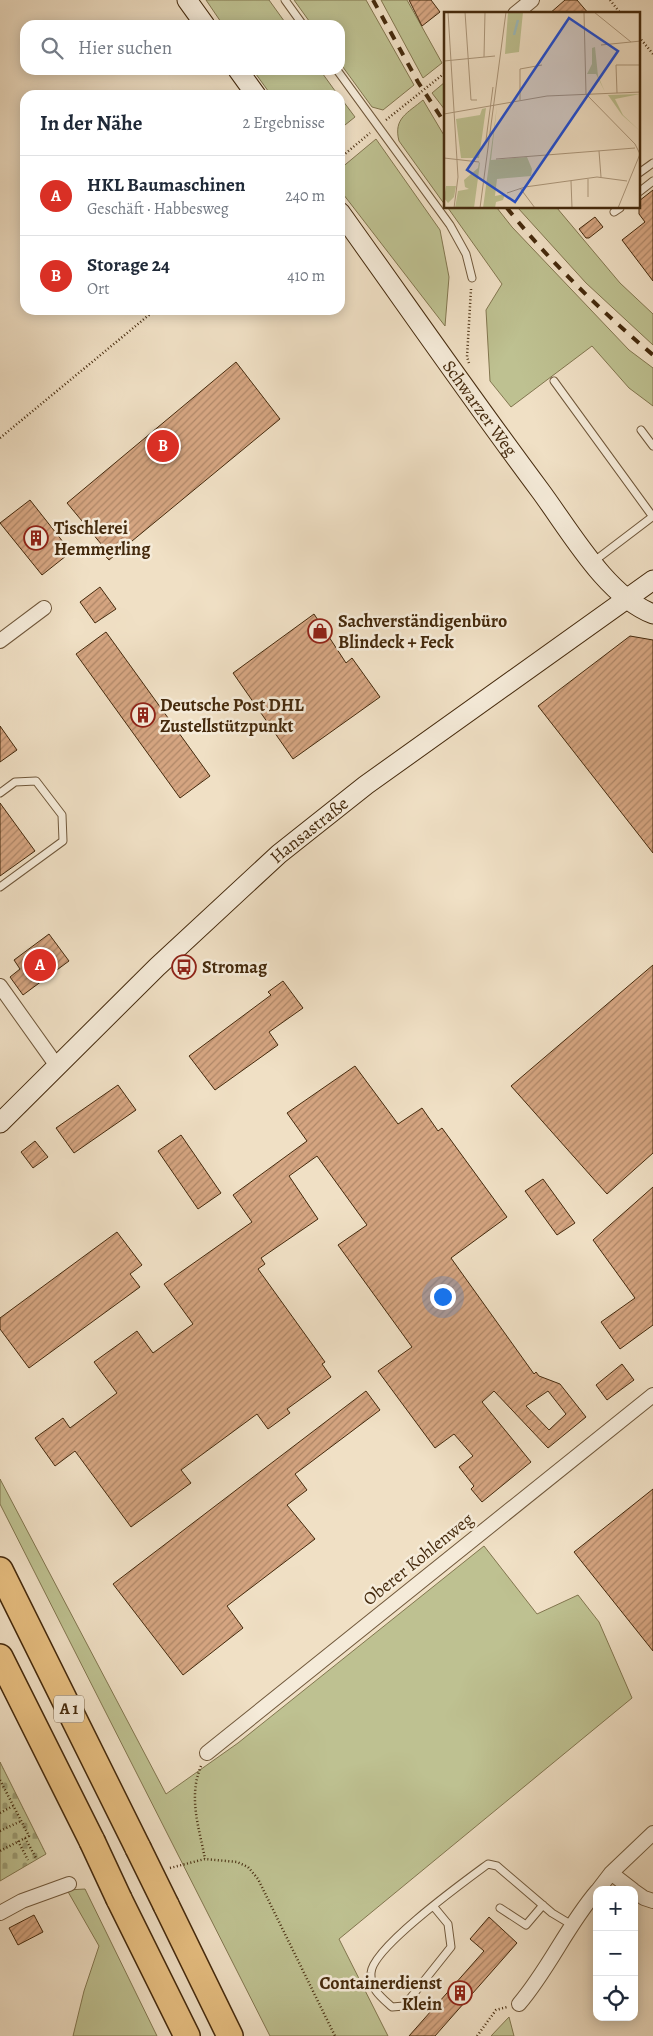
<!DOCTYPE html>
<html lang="de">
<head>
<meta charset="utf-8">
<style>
	body { margin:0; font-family:Alegreya,serif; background:#f6f6f7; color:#1f2937 }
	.controls { position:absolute; right:15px; bottom:15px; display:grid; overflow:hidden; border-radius:10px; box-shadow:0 2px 12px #0003 }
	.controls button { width:45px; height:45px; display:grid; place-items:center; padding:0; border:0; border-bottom:1px solid #e0e1e3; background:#fff; color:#1f2937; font:25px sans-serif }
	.you { position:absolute; left:442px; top:1296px; width:18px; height:18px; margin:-12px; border:4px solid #fff; border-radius:50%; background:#1a73e8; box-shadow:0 0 0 8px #1a73e833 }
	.badge { display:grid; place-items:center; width:32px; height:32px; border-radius:50%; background:#d93025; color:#fff; font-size:16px; font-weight:700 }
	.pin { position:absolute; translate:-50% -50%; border:2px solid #fff; box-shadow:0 1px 5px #0006 }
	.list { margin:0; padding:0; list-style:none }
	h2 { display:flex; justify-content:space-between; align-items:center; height:65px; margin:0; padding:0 20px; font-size:21px }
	h2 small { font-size:16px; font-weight:400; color:#747a83 }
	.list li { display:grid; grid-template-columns:32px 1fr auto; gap:15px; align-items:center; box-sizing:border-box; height:80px; padding:0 20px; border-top:1px solid #e0e1e3 }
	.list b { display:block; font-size:19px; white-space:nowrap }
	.list p { margin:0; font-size:16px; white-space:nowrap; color:#747a83 }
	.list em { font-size:16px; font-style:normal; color:#747a83 }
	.icon { flex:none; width:28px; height:28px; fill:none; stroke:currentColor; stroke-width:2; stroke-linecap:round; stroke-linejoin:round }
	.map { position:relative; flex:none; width:653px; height:2036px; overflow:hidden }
	.search { position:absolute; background:#fff; box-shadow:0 2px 12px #0003; left:20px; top:20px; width:325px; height:55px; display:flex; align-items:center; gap:12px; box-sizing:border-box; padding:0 18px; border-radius:15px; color:#747a83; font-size:19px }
	.panel { position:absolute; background:#fff; box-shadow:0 2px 12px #0003; left:20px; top:90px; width:325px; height:225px; border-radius:15px }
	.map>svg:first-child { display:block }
	.green { fill:#bec191; stroke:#82764f }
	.cemetery { fill:url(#cemetery-stones); stroke:#82764f }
	.building { fill:url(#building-hatch); stroke:#452a0d; fill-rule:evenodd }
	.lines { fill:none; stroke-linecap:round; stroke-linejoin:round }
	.lane-casing { stroke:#70583b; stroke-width:9 }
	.street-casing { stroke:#70583b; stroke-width:16 }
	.secondary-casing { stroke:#452a0d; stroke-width:21 }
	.highway-casing { stroke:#452a0d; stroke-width:28 }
	.path { stroke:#452a0d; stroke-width:2.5; stroke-dasharray:1 2.5; stroke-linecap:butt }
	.lane { stroke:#f5ebd9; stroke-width:7 }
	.street { stroke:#f5ebd9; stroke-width:14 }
	.secondary { stroke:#f5ebd9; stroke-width:19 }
	.highway { stroke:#e8c082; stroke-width:25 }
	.rail { stroke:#452a0d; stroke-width:4; stroke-dasharray:9 9; stroke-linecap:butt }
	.highway-bridge-casing { stroke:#452a0d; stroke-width:28; stroke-linecap:butt }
	.highway-bridge { stroke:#e8c082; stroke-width:25 }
	.labels { text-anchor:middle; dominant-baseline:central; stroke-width:5; stroke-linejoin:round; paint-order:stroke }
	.shield { fill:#f5ebd9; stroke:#7a644a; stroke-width:1 }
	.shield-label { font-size:16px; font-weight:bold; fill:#452a0d }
	.street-label { font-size:18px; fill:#452a0d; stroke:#f5ebd9 }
	.poi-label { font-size:18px; font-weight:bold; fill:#452a0d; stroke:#f5ebd9; text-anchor:start }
	.inset-river { fill:none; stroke:#9cbbbc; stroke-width:2.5 }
	.inset-road { fill:none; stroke:#ac977b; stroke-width:1 }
	.view { fill:#1d4ed8; fill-opacity:0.15; stroke:#1d4ed8; stroke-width:2.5 }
	.inset-edge { fill:none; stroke:#452a0d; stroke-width:2.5 }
</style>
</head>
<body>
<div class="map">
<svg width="653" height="2036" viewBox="0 0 653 2036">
	<defs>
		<pattern id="cemetery-stones" width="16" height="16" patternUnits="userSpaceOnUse" patternTransform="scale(1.25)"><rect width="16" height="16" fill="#bec191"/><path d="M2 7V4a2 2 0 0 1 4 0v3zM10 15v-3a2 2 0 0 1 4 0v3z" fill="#9c9d75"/></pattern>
		<pattern id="building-hatch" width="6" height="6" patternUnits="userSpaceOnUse" patternTransform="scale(1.25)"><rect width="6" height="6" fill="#d5a581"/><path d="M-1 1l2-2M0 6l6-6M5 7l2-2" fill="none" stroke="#af8768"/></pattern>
	</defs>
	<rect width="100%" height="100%" fill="#f0e0c5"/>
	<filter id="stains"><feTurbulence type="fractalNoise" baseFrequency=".004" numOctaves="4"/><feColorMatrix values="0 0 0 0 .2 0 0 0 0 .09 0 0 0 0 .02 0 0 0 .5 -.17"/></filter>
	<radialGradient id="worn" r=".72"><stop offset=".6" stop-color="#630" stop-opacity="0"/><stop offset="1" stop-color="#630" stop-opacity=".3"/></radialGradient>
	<path class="green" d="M206,0H269L287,25H223Z
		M294,0H366L414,85L383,110L372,107L340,63V25H312Z
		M381,0H407L442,63L423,78Z
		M253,70H320L338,95H271Z
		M445,82V110L432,93Z
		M340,97L355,117L340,129Z
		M423,100L445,137V205L399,141C393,118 408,113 423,100Z
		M376,139L440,230L449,277L445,326L340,190V169Z
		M448,208H497L512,227L629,350L653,368V406L629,388L592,346L511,407L490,381L486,310L502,284Z
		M518,208H557L620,283L653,314V345L586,283Z
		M0,1479L166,1794L238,1743L484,1546L537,1614L578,1595L599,1622L632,1698L339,1939L388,2036H270L0,1504Z
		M85,1889L157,2036H73L84,1991L99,1946L67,1890Z
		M509,2017L514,2036H491Z"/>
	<path class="cemetery" d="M0,1762L46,1854L0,1881Z"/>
	<path class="building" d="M409,0H431L440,12L422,26Z
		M565,0H577L589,14H549Z
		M653,190V281L622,240L645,222L639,214V201Z
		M595,217L603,227L589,238H586L579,229Z
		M236,362L280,419L109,560L98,548L102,545L67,503Z
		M30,500L71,552L42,575L0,523Z
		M100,587L116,609L95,623L80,602Z
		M314,614L346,663L352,658L380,697L293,759L233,673Z
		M106,632L210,776L180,798L76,654Z
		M630,636L653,640V853L538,706Z
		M0,726L17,750L0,762Z
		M0,803L35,851L0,876Z
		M49,934L69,961L23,995L10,977L20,969L14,960Z
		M653,965V1153L607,1194L511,1086Z
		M283,981L303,1008L269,1032L278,1045L215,1090L189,1056L271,995L268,992Z
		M355,1066L398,1124L422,1108L438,1131L442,1128L507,1217L451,1258L534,1374L536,1372L539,1376L560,1384L586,1417L548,1448L494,1391L482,1402L531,1462L482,1502L471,1489L474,1486L459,1467L473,1456L454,1434L435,1448L378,1371L412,1347L338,1245L367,1225L317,1156L289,1176L318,1219L261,1258L265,1264L258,1269L325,1362L322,1364L331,1377L287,1409L290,1413L268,1429L257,1414L181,1470L191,1483L131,1527L75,1451L55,1466L35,1438L63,1418L70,1428L117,1393L94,1362L137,1331L153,1353L193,1324L164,1284L252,1222L233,1195L307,1141L287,1113ZM548,1391L566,1414L549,1430L526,1406Z
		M118,1085L136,1110L74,1153L56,1128Z
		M181,1135L221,1193L198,1209L158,1151Z
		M35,1141L48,1157L33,1168L21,1152Z
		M543,1179L575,1223L557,1235L525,1191Z
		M653,1187V1325L620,1349L601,1322L635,1298L593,1240Z
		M117,1232L142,1265L130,1274L140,1287L29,1368L0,1329V1318Z
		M622,1364L634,1380L607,1400L596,1385Z
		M366,1391L380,1410L295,1474L307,1490L287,1505L315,1539L227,1606L243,1628L183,1675L113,1584Z
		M653,1489V1651L574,1552Z
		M34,1915L43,1932L18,1945L9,1928Z
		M489,1917L517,1943L435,2036H409L484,1951L470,1939Z"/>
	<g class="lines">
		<g class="lane-casing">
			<path id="lane" d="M285,0L303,25
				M337,70L450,225L466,254L472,278
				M639,173L653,163
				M639,192L653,181
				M614,212L620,208
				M554,381L653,517
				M641,430L653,446
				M593,562L652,517
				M0,793L15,782L36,781L62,815L63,841L0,887
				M434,1907L448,1924L451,1947L404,2006L392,2007C381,1997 370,1989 371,1973C372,1948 465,1881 488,1864L497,1866L552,1913L572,1925
				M500,1908L526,1925L543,1905"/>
		</g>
		<g class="street-casing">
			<path id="street" d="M515,14L532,0
				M0,641L44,608
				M0,986L57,1066
				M207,1753L653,1395
				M611,1873L633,1890
				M598,1890L611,1873L653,1833
				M634,1891L644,1898L653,1901
				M0,1913L22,1901L69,1884
				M519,2004C549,1969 567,1926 597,1891"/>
		</g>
		<g class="secondary-casing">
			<g id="secondary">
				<path d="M187,0L205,25"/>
				<path d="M238,70L256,95"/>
				<path id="s1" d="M340,212C406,304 471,398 539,489C569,529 606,596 653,614"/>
				<path id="s2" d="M0,1123L157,967L279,854L366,785L653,580"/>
			</g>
		</g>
		<g class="highway-casing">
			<path id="highway" d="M0,1570L138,1848
				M0,1657L92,1841
				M119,1899L187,2036
				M166,1905L230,2036"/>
		</g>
		<path class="path" d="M610,0L621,14
			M639,37L653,54
			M386,120L446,72
			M340,158L370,133
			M469,363L467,357L471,289
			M0,438L155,310
			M201,1766C188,1797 199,1827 205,1859
			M0,1780L29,1836L0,1851
			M0,1813L13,1806
			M0,1831L21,1821
			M25,1838L36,1858
			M18,1841L28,1860
			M170,1868L205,1859L237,1862L248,1867L258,1879L335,2036
			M477,2036L496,2010L507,2007"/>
		<use href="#lane" class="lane"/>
		<use href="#street" class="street"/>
		<use href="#secondary" class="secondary"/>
		<use href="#highway" class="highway"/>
		<path class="rail" d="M373,0L418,82L446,125
			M507,208C550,262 600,310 653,355"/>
		<g class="highway-bridge-casing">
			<path id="highway-bridge" d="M92,1841L119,1899
				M138,1848L166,1905"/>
		</g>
		<use href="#highway-bridge" class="highway-bridge"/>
	</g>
	<defs>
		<g id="building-ring" transform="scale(1.25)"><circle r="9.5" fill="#f5ebd9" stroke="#8f2418" stroke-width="1.5"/><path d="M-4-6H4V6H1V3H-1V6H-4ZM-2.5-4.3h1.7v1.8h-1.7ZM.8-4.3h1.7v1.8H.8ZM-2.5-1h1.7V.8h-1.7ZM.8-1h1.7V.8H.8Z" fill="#8f2418"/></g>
		<g id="shop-ring" transform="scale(1.25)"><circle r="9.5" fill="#f5ebd9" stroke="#8f2418" stroke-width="1.5"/><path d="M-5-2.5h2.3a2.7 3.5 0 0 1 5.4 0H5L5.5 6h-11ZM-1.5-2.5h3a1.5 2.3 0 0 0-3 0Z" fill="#8f2418"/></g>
		<g id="bus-ring" transform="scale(1.25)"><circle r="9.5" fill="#f5ebd9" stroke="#8f2418" stroke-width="1.5"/><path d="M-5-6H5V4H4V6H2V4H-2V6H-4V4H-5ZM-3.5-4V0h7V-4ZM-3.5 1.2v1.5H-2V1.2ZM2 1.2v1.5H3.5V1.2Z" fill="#8f2418"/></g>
	</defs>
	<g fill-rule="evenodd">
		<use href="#building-ring" x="36" y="538"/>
		<use href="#shop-ring" x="320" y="631"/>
		<use href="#building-ring" x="143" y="715"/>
		<use href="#bus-ring" x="184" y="967"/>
		<use href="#building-ring" x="460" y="1993"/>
	</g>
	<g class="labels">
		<rect class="shield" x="54" y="1695.5" width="30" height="27" rx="4"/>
		<g class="shield-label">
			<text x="69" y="1709">A 1</text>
		</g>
		<g class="street-label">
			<text stroke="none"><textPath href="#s1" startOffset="241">Schwarzer Weg</textPath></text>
			<text stroke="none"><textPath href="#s2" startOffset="426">Hansastraße</textPath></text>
			<text transform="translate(418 1559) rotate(-39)">Oberer Kohlenweg</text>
		</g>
		<g class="poi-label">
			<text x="54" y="528">Tischlerei<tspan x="54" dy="21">Hemmerling</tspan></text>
			<text x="338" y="621">Sachverständigenbüro<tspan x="338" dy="21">Blindeck + Feck</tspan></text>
			<text x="160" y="705">Deutsche Post DHL<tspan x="160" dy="21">Zustellstützpunkt</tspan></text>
			<text x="202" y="967">Stromag</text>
			<text x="442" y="1983" text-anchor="end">Containerdienst<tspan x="442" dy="21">Klein</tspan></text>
		</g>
	</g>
	<g transform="translate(444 12)">
		<rect width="196" height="196" fill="#f0e0c5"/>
		<path d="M64,0H79L75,40L61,42ZM151,35L154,64L161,80L152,62H143L148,52V36ZM196,82L171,87L179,103L196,119L178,103L164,83ZM53,94L47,148L83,145L88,157L87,164L53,167L51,184L61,182L59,188L52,190L51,196H39ZM35,150L36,151L30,196H11L14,179L25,177L21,175L20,168L34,156ZM2,174H12L10,185L4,191L0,186Z" fill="#bec191"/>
		<path d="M42,96L35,146H17L12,107L36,103L38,97Z" fill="#bec191"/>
		<path class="inset-river" d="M70,23L74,8"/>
		<path class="inset-road" d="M4,0L14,165L10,196M21,0L27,88H33M140,0L142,82L191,132L196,142L174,196M150,0L187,30M157,33L197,29M40,45L41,0M0,49L51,44M173,81L172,53H197M76,88V57L98,53M0,102L103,84L197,80M42,128L49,75M155,139L157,165M0,146L35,150M52,147L191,136M127,169L128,196M76,176L91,196M63,181L81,175L153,165L183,169M144,185V167M36,196L62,0"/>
		<path class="view" d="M125,6L174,39L71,190L23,158Z"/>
		<rect width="196" height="196" class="inset-edge"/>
	</g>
	<rect width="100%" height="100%" filter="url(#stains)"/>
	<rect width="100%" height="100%" fill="url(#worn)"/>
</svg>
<div class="controls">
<button>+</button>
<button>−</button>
<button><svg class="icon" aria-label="locate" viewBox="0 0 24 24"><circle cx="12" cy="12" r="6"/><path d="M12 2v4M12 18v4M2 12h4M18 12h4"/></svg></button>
</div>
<div class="you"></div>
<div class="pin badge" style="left:40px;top:965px">A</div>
<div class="pin badge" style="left:163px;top:446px">B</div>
<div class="search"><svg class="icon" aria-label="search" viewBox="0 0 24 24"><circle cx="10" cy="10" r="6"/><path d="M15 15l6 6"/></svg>Hier suchen</div>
<section class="panel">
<h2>In der Nähe<small>2 Ergebnisse</small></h2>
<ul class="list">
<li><span class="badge">A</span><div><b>HKL Baumaschinen</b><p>Geschäft · Habbesweg</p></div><em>240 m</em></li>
<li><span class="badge">B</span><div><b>Storage 24</b><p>Ort</p></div><em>410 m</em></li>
</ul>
</section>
</div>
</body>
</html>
